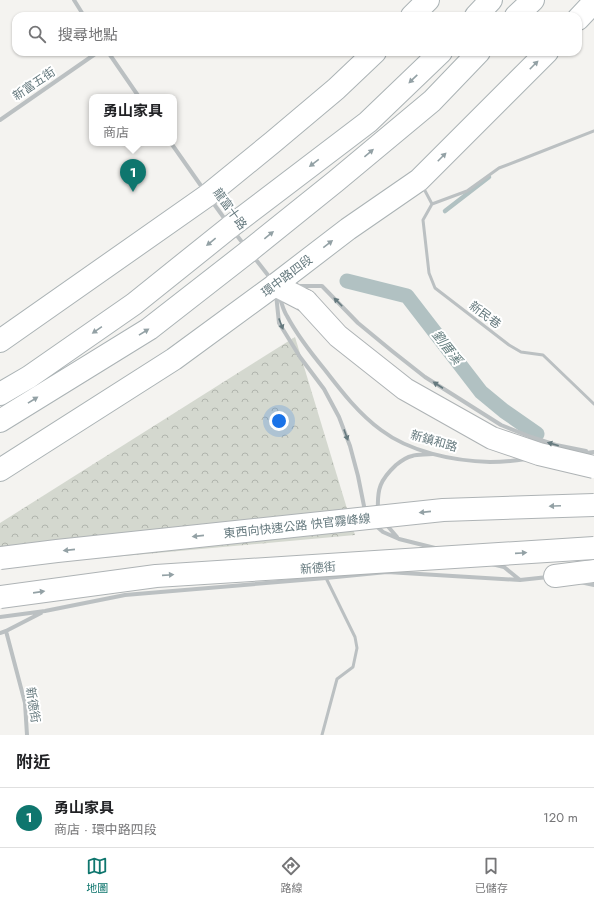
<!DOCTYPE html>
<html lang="zh-TW">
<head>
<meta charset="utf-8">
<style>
	body { margin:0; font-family:Jost,"Noto Sans TC",sans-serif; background:#f2f2f2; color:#202124 }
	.you { position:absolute; left:279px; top:421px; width:14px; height:14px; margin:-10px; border:3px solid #fff; border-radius:50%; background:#1a73e8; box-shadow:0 0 0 6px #1a73e833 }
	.badge { display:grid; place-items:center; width:26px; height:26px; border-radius:50%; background:#0f766e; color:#fff; font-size:13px; font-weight:700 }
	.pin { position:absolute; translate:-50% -33px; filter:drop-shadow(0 1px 2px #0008) }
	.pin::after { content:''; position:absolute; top:21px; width:14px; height:12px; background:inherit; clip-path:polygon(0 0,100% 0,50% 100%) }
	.popup { position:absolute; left:89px; top:94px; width:88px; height:52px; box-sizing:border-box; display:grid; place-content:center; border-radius:8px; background:#fff; filter:drop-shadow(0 1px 3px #0005); font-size:13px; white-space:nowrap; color:#757577 }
	.popup b { font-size:15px; color:#202124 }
	.popup::after { content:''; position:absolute; left:50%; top:100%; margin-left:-8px; border:8px solid transparent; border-top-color:#fff }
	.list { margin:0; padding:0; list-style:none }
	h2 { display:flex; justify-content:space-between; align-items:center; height:52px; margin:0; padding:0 16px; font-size:17px }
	h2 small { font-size:13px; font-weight:400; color:#757577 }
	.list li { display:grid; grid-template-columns:26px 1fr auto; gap:12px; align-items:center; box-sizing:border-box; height:60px; padding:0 16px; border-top:1px solid #e0e0e0 }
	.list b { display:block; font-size:15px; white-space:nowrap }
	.list p { margin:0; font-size:13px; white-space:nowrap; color:#757577 }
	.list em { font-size:13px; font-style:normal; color:#757577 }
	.icon { flex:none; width:22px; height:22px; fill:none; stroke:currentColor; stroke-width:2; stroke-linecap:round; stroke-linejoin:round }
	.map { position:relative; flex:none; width:594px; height:735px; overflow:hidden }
	.search { position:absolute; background:#fff; box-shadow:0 1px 3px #0004; left:12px; right:12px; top:12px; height:44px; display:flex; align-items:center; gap:10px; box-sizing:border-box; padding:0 14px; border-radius:12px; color:#757577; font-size:15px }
	.sheet { height:112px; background:#fff }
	nav { display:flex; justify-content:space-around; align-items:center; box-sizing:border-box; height:56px; border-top:1px solid #e0e0e0; background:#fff; font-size:11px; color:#757577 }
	nav a { display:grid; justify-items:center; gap:2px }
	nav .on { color:#0f766e }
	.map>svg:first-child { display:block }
	.forest { fill:url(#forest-crowns) }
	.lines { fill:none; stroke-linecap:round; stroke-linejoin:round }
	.stream { stroke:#b1c1c2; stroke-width:4.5 }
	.canal { stroke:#b1c1c2; stroke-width:15 }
	.secondary-casing { stroke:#abb3b5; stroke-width:24 }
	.highway-casing { stroke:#aeb3b5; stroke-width:24 }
	.lane { stroke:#bbc0c2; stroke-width:3 }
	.street { stroke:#bbc0c2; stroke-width:4 }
	.secondary { stroke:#fff; stroke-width:22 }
	.highway { stroke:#fff; stroke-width:22 }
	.highway-bridge-casing { stroke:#aeb3b5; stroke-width:24; stroke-linecap:butt }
	.highway-bridge { stroke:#fff; stroke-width:22 }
	.oneway { fill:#93a1a5 }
	.oneway2 { fill:#65797e }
	.labels { text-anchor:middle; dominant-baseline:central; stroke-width:4; stroke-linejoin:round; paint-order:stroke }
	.street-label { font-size:12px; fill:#65797e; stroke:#fff }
	.water-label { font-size:13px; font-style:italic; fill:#617b7c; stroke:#fff }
</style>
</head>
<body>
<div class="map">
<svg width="594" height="735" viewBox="0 0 594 735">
	<defs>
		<pattern id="forest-crowns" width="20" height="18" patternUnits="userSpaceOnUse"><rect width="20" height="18" fill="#d4d8cf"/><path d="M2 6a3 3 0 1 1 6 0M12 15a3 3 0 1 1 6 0" fill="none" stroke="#b0b4ad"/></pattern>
	</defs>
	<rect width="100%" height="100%" fill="#f4f3f0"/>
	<path class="forest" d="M295,337L355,535L3,567L0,556V523Z"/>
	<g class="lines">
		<path class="stream" d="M445,211L489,177"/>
		<path class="canal" d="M347,281L407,296L481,392L504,411L537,434"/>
		<g class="secondary-casing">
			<path id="secondary" d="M412,16L428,0
				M476,16L491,0
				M516,16L533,0
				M578,19L594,2
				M0,341L208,195L273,142L336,89L375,52
				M0,394L29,377L134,304L230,227L368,122L441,52
				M0,421L149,329L249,251L336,181L432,101L479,52
				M0,470L174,359L275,285L348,229L419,180L547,52"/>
		</g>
		<g class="highway-casing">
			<path id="highway" d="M275,285L306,301
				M555,576L594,571"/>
		</g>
		<path class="lane" d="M423,187L432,204L467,191L499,168L525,158L594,131
			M432,204L423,220L429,273L435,288L509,345L521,352L543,355L594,404
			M322,735L337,679L353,667L357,648L355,637L326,578"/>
		<path class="street" d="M74,0L84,16
			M108,52L139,97
			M0,120L98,52
			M171,143L204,190
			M211,200L227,222
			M235,233L245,246
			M253,256L271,279
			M296,286H322L358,323L392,351L425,377L501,425L531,437L556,445L586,451
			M276,294L279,323L300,357L324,389L339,417L350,446L358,476L365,511
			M279,296C282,303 283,310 287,316C297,335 311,353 325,370C342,392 359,414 381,430C410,452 453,461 490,462C502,462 514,461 526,459
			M578,454L594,452
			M378,510C377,489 380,480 396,465C401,461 407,457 412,456C418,454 425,455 432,454
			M385,523L397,537
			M375,525L383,532L399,539L435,548
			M492,564L504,567L520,580
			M580,582L594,585
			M0,617L45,611L125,595L326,578L387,572L520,580L548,577
			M6,631L25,703L27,735
			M0,633L6,631L41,613"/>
		<use href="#secondary" class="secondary"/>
		<use href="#highway" class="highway"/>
		<g class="highway-bridge-casing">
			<path id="highway-bridge" d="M306,301L338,336L405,389L492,438L539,454L594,467
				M0,558L57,551L443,510L594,505
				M0,597L156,576L594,548"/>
		</g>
		<use href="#highway-bridge" class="highway-bridge"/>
	</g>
	<defs><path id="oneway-solid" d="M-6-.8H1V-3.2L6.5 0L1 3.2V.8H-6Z"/></defs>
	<g class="oneway">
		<use href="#oneway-solid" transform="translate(534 65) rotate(-45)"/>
		<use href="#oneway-solid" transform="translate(413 79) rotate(136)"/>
		<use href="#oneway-solid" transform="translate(369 153) rotate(-40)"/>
		<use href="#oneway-solid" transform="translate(442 157) rotate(-45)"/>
		<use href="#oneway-solid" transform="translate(314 163) rotate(143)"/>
		<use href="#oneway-solid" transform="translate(269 235) rotate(-39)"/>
		<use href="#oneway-solid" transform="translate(211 242) rotate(141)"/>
		<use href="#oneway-solid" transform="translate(328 244) rotate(-38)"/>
		<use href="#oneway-solid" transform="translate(97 330) rotate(145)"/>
		<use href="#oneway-solid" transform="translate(144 332) rotate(-32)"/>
		<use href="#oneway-solid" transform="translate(33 400) rotate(-32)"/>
		<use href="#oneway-solid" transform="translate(555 506) rotate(178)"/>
		<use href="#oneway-solid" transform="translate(425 512) rotate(174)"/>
		<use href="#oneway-solid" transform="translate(198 536) rotate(174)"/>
		<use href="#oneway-solid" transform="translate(69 550) rotate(174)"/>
		<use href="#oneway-solid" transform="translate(521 553) rotate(-4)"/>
		<use href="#oneway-solid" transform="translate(168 575) rotate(-4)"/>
		<use href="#oneway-solid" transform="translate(39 592) rotate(-8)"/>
	</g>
	<g class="oneway2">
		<use href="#oneway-solid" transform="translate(338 302) rotate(-135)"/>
		<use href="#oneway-solid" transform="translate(281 324) rotate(69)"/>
		<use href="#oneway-solid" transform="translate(438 385) rotate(-147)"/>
		<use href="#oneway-solid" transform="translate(346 435) rotate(70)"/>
		<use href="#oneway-solid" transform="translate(553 444) rotate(-164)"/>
	</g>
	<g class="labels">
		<g class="street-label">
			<text transform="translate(34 84) rotate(-34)">新富五街</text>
			<text transform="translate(230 209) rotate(54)">龍富十路</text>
			<text transform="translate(287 276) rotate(-37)">環中路四段</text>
			<text transform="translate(485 315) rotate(37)">新民巷</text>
			<text transform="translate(434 441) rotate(16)">新鎮和路</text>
			<text transform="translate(297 526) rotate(-6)">東西向快速公路 快官霧峰線</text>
			<text transform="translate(318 568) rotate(-5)">新德街</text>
			<text transform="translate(33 705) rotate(81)">新德街</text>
		</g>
		<g class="water-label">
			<text transform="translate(447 347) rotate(52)">劉厝溪</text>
		</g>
	</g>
</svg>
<div class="you"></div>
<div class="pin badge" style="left:133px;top:192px">1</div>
<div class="popup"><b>勇山家具</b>商店</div>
<div class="search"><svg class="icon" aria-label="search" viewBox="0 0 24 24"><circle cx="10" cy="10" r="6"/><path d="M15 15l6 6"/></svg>搜尋地點</div>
</div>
<section class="sheet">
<h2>附近<small></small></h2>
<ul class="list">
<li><span class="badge">1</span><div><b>勇山家具</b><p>商店 · 環中路四段</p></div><em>120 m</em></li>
</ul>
</section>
<nav>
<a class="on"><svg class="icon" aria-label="map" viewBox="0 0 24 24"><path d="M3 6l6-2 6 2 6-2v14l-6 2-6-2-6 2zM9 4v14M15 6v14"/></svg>地圖</a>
<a><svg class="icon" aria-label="directions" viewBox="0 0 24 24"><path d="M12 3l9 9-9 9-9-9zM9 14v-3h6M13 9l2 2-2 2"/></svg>路線</a>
<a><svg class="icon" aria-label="saved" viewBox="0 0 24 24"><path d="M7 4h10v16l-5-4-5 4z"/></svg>已儲存</a>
</nav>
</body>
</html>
